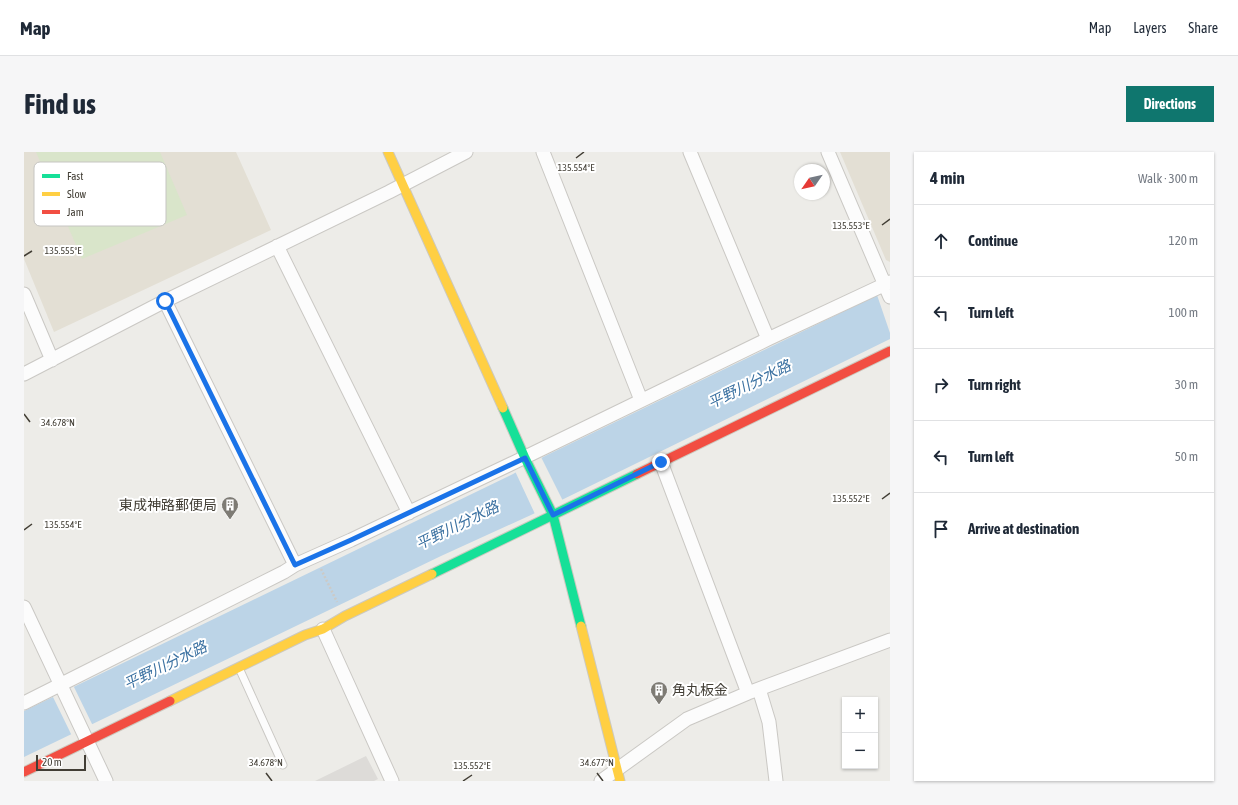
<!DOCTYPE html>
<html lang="en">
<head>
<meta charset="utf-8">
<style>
	body { margin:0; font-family:"Asap Condensed","Noto Sans JP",sans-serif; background:#f6f6f7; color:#1f2937 }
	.controls { position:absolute; right:12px; bottom:12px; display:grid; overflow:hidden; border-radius:0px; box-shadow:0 1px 3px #0004 }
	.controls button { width:36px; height:36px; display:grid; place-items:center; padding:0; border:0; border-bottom:1px solid #e0e1e3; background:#fff; color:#1f2937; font:20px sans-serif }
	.compass { position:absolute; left:770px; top:12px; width:36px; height:36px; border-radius:50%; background:#fff; box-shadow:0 1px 3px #0004; rotate:236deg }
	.scale { position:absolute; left:12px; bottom:10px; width:50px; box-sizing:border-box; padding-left:4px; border:2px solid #423e35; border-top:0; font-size:11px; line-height:14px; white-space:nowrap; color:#423e35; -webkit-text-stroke:3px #fff; paint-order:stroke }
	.stop { position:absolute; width:12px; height:12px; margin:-9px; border:3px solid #1a73e8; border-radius:50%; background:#fff }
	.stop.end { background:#1a73e8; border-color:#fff; box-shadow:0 1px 4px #0008 }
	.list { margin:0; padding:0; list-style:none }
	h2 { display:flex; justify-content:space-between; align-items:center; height:52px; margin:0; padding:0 16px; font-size:17px }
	h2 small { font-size:13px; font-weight:400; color:#747a83 }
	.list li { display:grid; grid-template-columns:26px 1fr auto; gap:12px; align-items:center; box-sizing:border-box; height:72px; padding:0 16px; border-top:1px solid #e0e1e3 }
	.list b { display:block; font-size:15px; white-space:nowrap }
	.list em { font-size:13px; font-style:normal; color:#747a83 }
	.icon { flex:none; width:22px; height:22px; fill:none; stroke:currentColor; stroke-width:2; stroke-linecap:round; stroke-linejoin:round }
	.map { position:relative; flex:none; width:866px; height:629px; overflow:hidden; border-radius:0px }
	header { display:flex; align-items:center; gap:24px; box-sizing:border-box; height:56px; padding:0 20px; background:#fff; border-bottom:1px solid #e0e1e3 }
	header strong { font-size:19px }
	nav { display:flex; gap:22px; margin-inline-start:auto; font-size:14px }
	.intro { display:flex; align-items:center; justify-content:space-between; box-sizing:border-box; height:96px; padding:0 24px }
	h1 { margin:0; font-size:28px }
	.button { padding:10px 18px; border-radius:0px; background:#0f766e; color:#fff; font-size:14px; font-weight:700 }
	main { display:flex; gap:24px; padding:0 24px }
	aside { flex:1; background:#fff; border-radius:0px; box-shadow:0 1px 3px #0004 }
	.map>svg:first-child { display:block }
	.education { fill:#e3dfd4 }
	.green { fill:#d9e5ca }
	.parking { fill:#dddbd8 }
	.water { fill:#bcd4e7 }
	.pier { fill:#edece8 }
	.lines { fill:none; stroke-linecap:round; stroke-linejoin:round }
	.lane-casing { stroke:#cac8c4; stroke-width:9 }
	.street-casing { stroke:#cac8c4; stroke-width:15 }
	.fast-casing { stroke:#ccc9bf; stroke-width:11 }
	.slow-casing { stroke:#ccc9bf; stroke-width:11 }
	.jam-casing { stroke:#ccc9bf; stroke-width:11 }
	.path { stroke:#cccac6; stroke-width:2.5; stroke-dasharray:2 2; stroke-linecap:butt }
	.lane { stroke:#fcfcfc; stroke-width:7 }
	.street { stroke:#fcfcfc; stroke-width:13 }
	.fast { stroke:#16e098; stroke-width:9 }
	.slow { stroke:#ffcf43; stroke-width:9 }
	.jam { stroke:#f24e42; stroke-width:9 }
	.route { stroke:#1a73e8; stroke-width:5 }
	.ticks { fill:none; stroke:#423e35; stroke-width:1.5 }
	.labels { text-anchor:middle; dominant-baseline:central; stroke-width:4; stroke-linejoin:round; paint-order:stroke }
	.poi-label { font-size:14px; fill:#423e35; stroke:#fff; text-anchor:end }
	.water-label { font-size:15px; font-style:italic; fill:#3b71a1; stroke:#fff }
	.key { fill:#fff; stroke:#c6c5c2; stroke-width:1 }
	.key-label { font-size:11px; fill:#423e35 }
	.ticks-label { font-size:10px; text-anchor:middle; fill:#423e35; stroke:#fff; stroke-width:4; stroke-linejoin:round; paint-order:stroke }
</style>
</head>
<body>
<header>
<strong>Map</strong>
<nav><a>Map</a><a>Layers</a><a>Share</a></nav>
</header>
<div class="intro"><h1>Find us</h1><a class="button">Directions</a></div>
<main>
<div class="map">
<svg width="866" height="629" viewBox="0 0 866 629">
	<rect width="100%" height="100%" fill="#edece8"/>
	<path class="education" d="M0,0H212L247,78L30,180L0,107Z
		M816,0H866V110L862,108Z"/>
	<path class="green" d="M12,0H136L163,63L58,107Z"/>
	<path class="parking" d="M342,604L354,627L350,629H291Z"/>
	<path class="water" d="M866,137V187L507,363L417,404L0,605V559L489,322L521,304Z"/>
	<path class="pier" d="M866,136V181L853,143Z
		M517,305L539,349L511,362L491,319Z
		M49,533L69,574L48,584L28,543Z"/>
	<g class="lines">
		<g class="lane-casing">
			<path id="lane" d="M215,516L259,613"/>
		</g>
		<g class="street-casing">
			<path id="street" d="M519,0L617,248
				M666,0L744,187
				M804,0L866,145
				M253,94L385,361
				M0,142L28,208
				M141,149L271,413
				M0,222L141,149L365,40L442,0
				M637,310L724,541
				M0,455L82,629
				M299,477L368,629
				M735,537L745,570L752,629
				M0,551L260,420L271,413L327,388L491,310L744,187L866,130
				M577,629L663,567L724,541L866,488"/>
		</g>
		<g class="fast-casing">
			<path id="fast" d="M479,256L501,306L529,363L557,474
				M408,422L613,322"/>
		</g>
		<g class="slow-casing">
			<path id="slow" d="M364,0L479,256
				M557,474L596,629
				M146,549L281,483L299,477L321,464L408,422"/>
		</g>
		<g class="jam-casing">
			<path id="jam" d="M613,322L866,199
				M0,620L146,549"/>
		</g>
		<path class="path" d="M297,417L313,450"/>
		<use href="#lane" class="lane"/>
		<use href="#street" class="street"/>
		<use href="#fast" class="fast"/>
		<use href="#slow" class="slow"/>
		<use href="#jam" class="jam"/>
	</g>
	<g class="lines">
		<path class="route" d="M141,149L271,413L327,388L501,306L529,363L637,310"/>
	</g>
	<path class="ticks" d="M552,6L560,0M858,73L866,67M0,104L8,99M0,262L6,270M858,347L866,341M0,378L8,372M242,621L248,629M573,621L579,629M439,629L448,623"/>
	<defs>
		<g id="building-pin" transform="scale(0.9)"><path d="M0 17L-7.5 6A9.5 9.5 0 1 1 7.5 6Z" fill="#7e7b74" stroke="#fff"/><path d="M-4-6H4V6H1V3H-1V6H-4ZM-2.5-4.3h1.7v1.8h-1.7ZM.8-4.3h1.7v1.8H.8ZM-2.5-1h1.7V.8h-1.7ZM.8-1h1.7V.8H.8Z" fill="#fff"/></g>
	</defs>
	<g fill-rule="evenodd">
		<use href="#building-pin" x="206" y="353"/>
		<use href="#building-pin" x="635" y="538"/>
	</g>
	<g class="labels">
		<g class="poi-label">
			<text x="193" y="353">東成神路郵便局</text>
			<text x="648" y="538" text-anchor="start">角丸板金</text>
		</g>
		<g class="water-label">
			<text transform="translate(725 232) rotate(-26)">平野川分水路</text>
			<text transform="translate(433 373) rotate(-26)">平野川分水路</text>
			<text transform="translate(141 513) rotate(-26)">平野川分水路</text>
		</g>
	</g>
	<rect x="10" y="10" width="132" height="64" rx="6" class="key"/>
	<rect x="18" y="22" width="18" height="4" fill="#16e098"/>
	<rect x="18" y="40" width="18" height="4" fill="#ffcf43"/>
	<rect x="18" y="58" width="18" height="4" fill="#f24e42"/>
	<g class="key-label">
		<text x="43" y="28">Fast</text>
		<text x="43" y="46">Slow</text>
		<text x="43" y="64">Jam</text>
	</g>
	<g class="ticks-label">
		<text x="552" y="19">135.554°E</text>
		<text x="827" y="77">135.553°E</text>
		<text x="39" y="102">135.555°E</text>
		<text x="34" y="274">34.678°N</text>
		<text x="827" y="350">135.552°E</text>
		<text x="39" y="376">135.554°E</text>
		<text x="242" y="614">34.678°N</text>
		<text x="573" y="614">34.677°N</text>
		<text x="448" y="617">135.552°E</text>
	</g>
</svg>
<div class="controls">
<button>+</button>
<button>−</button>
</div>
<svg class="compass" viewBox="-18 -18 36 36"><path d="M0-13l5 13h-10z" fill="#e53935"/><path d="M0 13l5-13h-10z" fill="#747a83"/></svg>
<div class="scale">20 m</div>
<div class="stop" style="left:141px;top:149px"></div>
<div class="stop end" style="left:637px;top:310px"></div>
</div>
<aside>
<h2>4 min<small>Walk · 300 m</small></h2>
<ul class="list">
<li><svg class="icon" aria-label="ahead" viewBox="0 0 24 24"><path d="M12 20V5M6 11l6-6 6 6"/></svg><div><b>Continue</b></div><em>120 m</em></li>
<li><svg class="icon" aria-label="left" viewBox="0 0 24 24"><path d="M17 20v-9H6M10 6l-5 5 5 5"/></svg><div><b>Turn left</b></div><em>100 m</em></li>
<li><svg class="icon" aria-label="right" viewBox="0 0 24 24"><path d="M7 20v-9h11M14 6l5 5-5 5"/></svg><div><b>Turn right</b></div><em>30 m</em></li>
<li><svg class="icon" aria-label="left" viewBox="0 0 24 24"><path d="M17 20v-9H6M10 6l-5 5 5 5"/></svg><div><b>Turn left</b></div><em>50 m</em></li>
<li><svg class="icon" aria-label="arrive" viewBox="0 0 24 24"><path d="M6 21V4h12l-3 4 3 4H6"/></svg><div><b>Arrive at destination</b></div></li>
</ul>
</aside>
</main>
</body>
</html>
